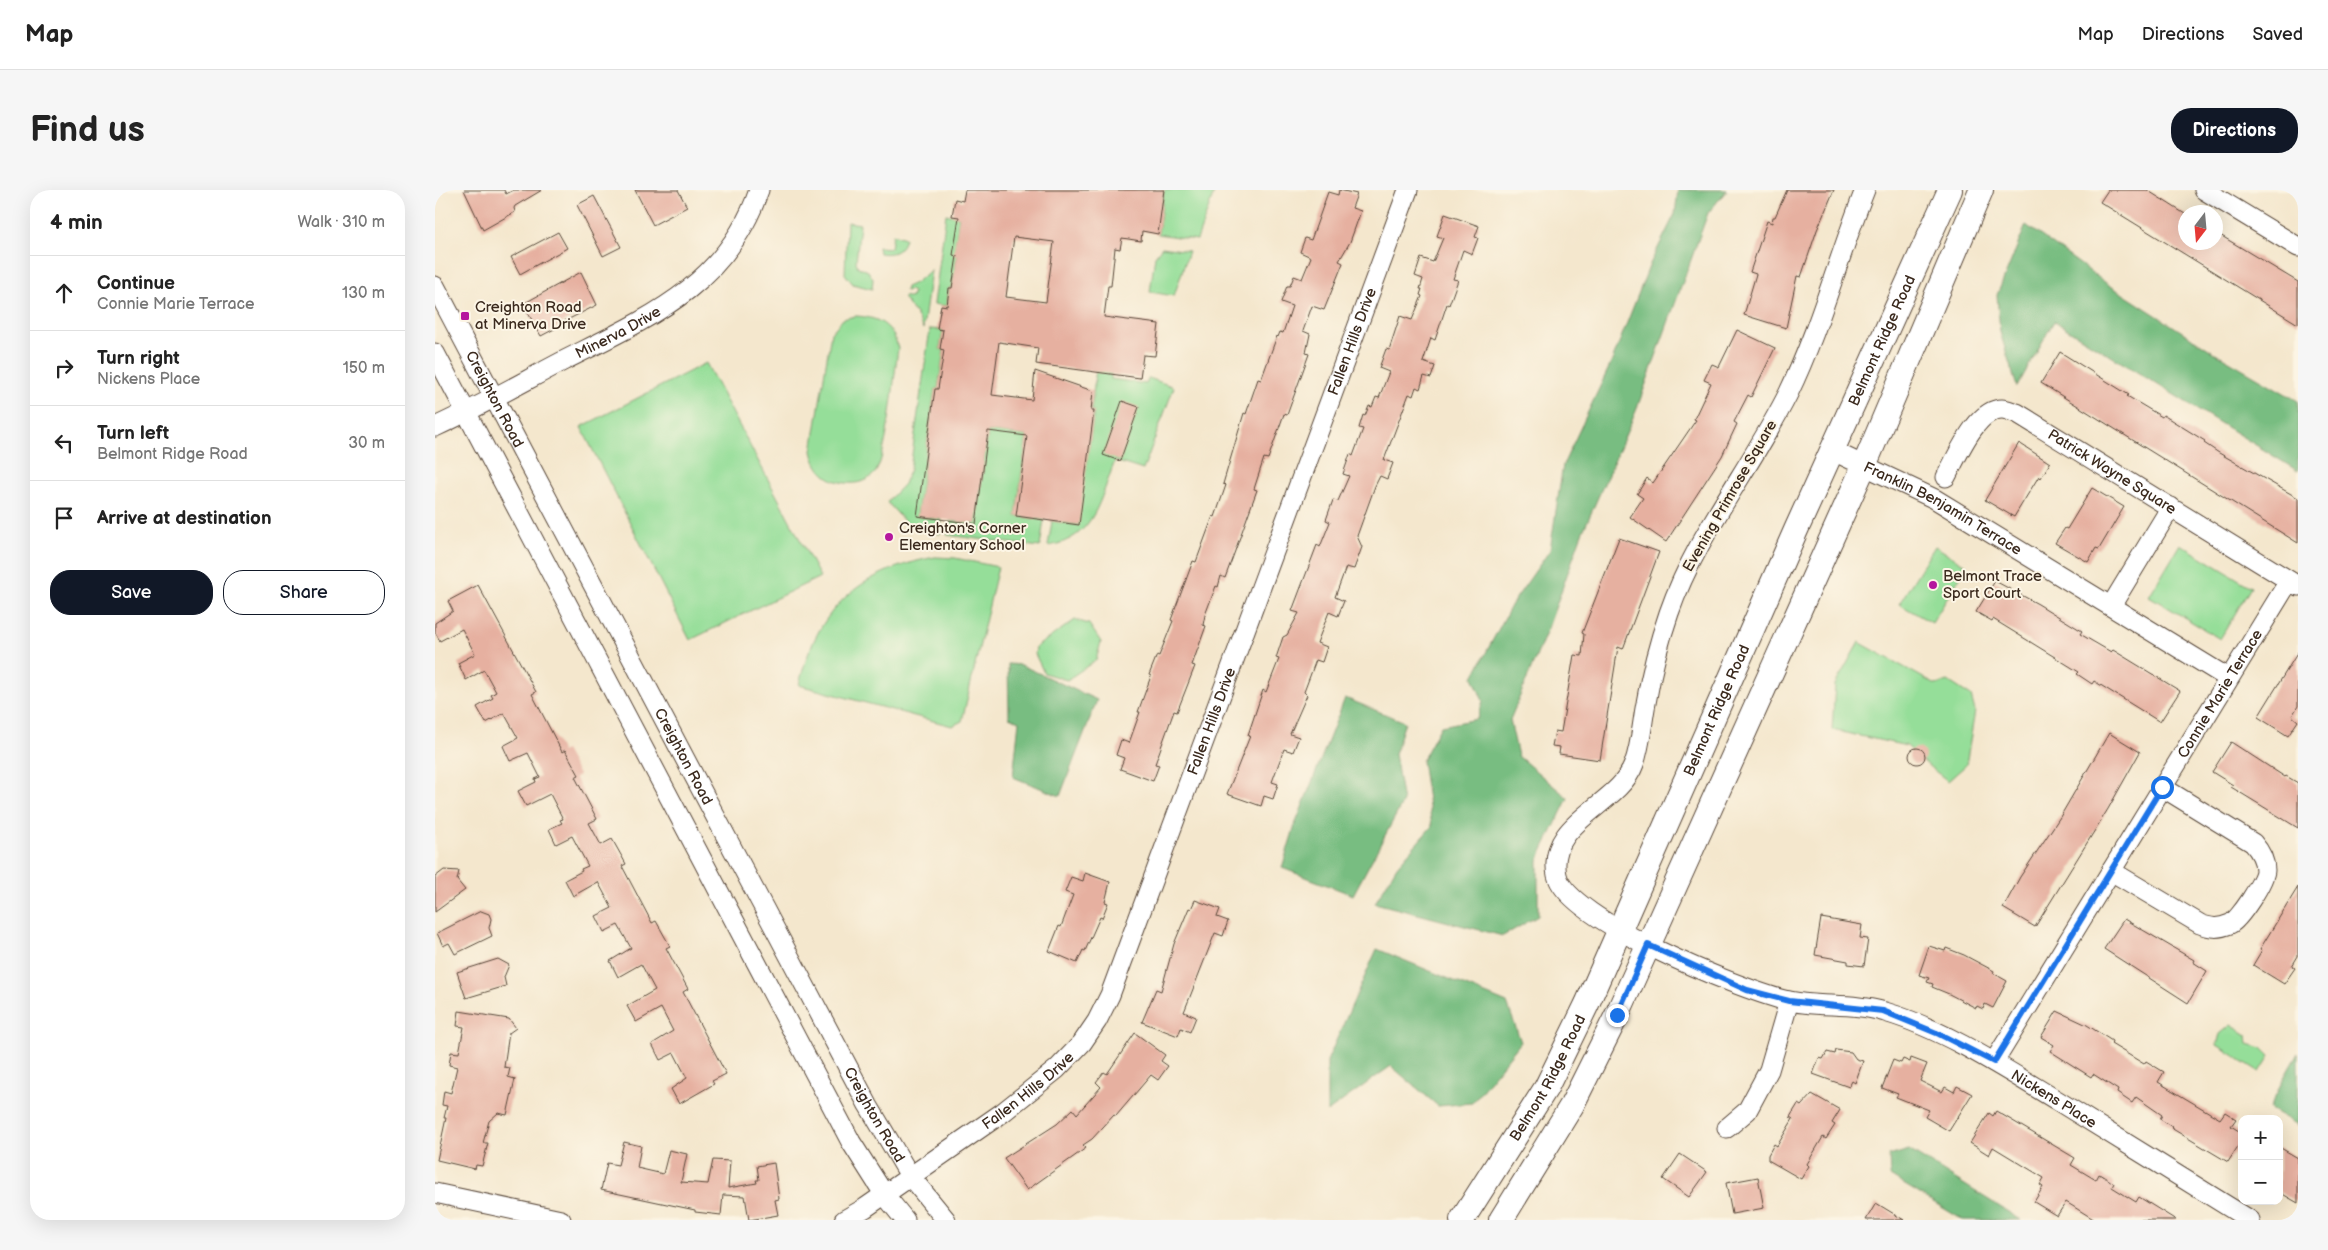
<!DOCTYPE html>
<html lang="en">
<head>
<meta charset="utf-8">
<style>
	body { margin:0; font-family:"Balsamiq Sans",sans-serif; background:#f6f6f6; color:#222 }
	.controls { position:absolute; right:15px; bottom:15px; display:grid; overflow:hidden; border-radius:10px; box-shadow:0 5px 20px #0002 }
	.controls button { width:45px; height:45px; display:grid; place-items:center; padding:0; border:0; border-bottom:1px solid #e0e0e0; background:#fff; color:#222; font:25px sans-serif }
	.compass { position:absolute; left:1743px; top:15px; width:45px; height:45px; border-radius:50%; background:#fff; box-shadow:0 5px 20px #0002; rotate:196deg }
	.stop { position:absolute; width:15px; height:15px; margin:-11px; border:4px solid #1a73e8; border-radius:50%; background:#fff }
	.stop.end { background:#1a73e8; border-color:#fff; box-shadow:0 1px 5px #0008 }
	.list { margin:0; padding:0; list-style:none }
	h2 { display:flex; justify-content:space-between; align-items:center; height:65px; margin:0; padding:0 20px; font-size:21px }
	h2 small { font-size:16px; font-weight:400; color:#767676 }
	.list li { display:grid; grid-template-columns:32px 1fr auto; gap:15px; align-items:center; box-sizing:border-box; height:75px; padding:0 20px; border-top:1px solid #e0e0e0 }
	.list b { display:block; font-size:19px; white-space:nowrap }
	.list p { margin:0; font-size:16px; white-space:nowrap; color:#767676 }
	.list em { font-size:16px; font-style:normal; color:#767676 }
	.actions { display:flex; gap:10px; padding:15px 20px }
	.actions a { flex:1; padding:11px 0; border:1px solid #111827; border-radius:20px; text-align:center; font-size:18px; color:#111827 }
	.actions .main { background:#111827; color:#fff }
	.icon { flex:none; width:28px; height:28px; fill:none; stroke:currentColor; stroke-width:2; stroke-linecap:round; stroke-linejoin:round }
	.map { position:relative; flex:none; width:1863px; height:1030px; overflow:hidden; border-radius:20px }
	header { display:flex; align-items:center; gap:30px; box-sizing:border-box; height:70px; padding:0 25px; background:#fff; border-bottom:1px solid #e0e0e0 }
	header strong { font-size:24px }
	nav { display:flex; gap:28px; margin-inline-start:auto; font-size:18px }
	.intro { display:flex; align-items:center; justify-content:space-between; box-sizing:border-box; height:120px; padding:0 30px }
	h1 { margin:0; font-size:35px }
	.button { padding:12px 22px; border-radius:20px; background:#111827; color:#fff; font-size:18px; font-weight:700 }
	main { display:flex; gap:30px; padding:0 30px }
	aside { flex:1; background:#fff; border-radius:20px; box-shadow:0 5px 20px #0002 }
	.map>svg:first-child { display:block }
	.green { fill:#95de99; stroke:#68845c }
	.forest { fill:#78bd81; stroke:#5a7450 }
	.building { fill:#e6b0a0; fill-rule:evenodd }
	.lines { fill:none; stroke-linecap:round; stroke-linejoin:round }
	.minor-casing { stroke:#574638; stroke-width:21 }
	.major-casing { stroke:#574638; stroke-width:26 }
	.minor { stroke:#fff; stroke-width:19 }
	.major { stroke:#fff; stroke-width:24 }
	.route { stroke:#1a73e8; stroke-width:6 }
	.poi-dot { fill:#b5179e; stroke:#fcf5e5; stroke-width:2 }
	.labels { text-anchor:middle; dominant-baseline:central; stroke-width:4; stroke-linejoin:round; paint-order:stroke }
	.poi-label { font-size:15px; fill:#3b2a1e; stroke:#fcf5e5; text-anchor:start }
	.street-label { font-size:15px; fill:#3b2a1e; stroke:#fcf5e5 }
</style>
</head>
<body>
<header>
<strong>Map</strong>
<nav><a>Map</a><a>Directions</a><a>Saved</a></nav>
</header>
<div class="intro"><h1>Find us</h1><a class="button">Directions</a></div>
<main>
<aside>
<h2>4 min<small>Walk · 310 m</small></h2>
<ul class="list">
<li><svg class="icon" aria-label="ahead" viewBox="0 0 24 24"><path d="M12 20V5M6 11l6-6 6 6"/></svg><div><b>Continue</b><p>Connie Marie Terrace</p></div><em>130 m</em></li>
<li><svg class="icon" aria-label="right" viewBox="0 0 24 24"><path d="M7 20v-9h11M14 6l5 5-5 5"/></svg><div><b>Turn right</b><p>Nickens Place</p></div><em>150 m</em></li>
<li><svg class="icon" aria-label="left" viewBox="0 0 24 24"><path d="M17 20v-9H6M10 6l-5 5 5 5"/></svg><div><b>Turn left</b><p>Belmont Ridge Road</p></div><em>30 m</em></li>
<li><svg class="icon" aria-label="arrive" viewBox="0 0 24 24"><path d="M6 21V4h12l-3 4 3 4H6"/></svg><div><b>Arrive at destination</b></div></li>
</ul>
<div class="actions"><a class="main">Save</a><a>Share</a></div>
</aside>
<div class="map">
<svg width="1863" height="1030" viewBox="0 0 1863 1030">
	<rect width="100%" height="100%" fill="#fcf5e5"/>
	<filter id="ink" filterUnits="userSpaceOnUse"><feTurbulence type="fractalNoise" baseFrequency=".02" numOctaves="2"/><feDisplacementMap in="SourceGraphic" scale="10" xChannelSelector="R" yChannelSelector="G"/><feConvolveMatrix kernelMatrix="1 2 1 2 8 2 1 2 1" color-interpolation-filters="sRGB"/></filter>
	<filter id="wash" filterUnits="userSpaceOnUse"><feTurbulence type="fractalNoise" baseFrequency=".0096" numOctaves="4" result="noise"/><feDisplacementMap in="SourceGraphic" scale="20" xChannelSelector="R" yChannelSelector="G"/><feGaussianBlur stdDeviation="1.12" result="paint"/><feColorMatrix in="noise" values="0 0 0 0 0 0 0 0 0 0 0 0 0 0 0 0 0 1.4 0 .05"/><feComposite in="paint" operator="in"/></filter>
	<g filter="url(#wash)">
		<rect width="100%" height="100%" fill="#f4e7cd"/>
		<path class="green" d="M729,0H780L762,50L723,44Z
			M511,24L524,27L519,65L522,66L517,98H514L512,116L499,114Z
			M412,32L425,34L421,72L423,77L433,81L438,89L437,99L418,94L410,84Z
			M458,44L470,48C467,62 457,65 444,63L443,57L456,58Z
			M727,57L754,61L739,106L715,102L720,66Z
			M496,80L488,139L481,124L469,109V106L476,108L478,102L475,100L470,101L471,97L480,93Z
			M420,126C444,127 458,135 463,159C459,185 453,265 440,283C431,293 418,295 405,292C389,289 380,276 377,261L396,143L408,129Z
			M495,139L508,140L505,159L509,160L503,199H500L482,326L507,330L505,344L473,335L452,312L469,294L475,279Z
			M662,171L676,184V189L711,194L714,188L739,197L708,280L680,271C665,308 660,349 613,356L617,331L643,335L659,221H656Z
			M271,173L385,387L255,450L146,237Z
			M553,241L592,246L581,326L609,330L605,357L512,345L515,331L541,334Z
			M1745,354L1816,397L1785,449L1714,406Z
			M1500,356L1532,376L1497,433L1464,414Z
			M500,367L520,368L563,377L527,531L517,536L364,495C382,418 423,382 500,367Z
			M640,430L654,434L666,452L661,470L632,490L609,483L600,464L601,457Z
			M1424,452L1501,495L1513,491L1536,506L1540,521L1531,575L1513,591L1496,578L1472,556L1397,540L1400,495Z
			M1796,835L1812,845L1813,854L1827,858L1835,866L1825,882L1782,855L1785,844Z"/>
		<path class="forest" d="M1243,0H1292L1273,23L1201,221L1146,346L1113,438L1075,530L1083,566L1133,608L1103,670V726L1068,746L940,713L962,676L997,636L987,571L1006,536L1042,529L1048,511L1038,487L1077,414L1115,360L1128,275L1177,171L1215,74L1240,24Z
			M1591,35L1671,93L1777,161L1863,211V281L1619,131L1582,197L1565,142L1562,105Z
			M573,474L586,475L662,510L625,606L578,587L584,531L574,527Z
			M910,508L970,532L960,564L968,612L918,705L847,678L860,635Z
			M942,759L1072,813L1086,852L1037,913L1003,916L956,876L892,922V871Z
			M1863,863V935L1835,919L1847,891Z
			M1474,960L1586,1030H1528L1455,986L1454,966Z"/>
		<g id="blocks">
			<path class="building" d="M29,0H69L71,4L79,0H107L80,16L79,18L80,22L48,40Z
				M200,0H243L252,17L218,35Z
				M530,0H729L723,44L707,41L706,51L687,48L685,59L680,58L676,96H673L669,127L724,134L720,166L708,165L705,188L601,174L603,158L564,152L557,205L597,210L600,181L658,201L656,221H659L644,335L581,326L592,246L553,241L541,334L482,326L500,199H503L509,160L505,159L508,140L502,139L506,115L512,116L514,98H517L522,66L518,65L524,27L517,26L520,9L528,11ZM579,47L619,52L611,112L571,107Z
				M904,0L922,4L917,18L926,21L915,52L904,71L908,73L889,120L877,116L868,141L875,144L871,163L874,164L852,225L849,224L833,269L829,268L819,299L822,300L800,361L790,388L786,386L783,397L781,396L770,425L768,435L771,436L757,475L760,476L742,522L739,521L720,574L724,575L718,591L685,579L689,568L681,565L686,550L694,553L705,522H703L716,486L714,485L722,465L724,466L738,431L736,430L758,371L761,372L778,326L780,327L791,295L788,294L809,223L811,224L823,189L826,190L842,146L843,147L845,142L848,143L857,116L846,112L852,96H855L859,86L867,89L876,67L865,62L870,48L876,50L893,2L903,5Z
				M1352,0H1399L1382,40L1366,87L1362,86L1351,138L1309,125L1321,84L1315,82L1332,31L1337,33L1338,27H1340Z
				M1673,0H1712L1750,24V52H1780V42L1863,92V134L1665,12Z
				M159,6L186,57L168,66L142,15Z
				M1010,24L1044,36L1040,47L1043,48L1037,64L1028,60L1018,89L1023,90L1014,115L1012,114L1000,150L996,148L988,172L1000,176L996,188L989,186L985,199L981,197L978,206L974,204L949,270L958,273L952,289L945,286L940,296L922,346L927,357L919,379L911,377L900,407L909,411L903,426L894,422L882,453L892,457L887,472L881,470L869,502L872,505L855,544L864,547L858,562L849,559L837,592L843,594L838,609L829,606L826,616L792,604L815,546L813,545L828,500L831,502L844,469L841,468L848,447L852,445L864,423L857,421L882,355L885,357L895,332L891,330L898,310L903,311L914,286L908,284L915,264L918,266L928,239L924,238L928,225L930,226L934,216L937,217L941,207L944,208L954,182L944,178L951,159L954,160L965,126L977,130L987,106L985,105L987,99H985L988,89L980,86L986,68L998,72L1008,48L1002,46Z
				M123,42L132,58L85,84L76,67Z
				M146,82L162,115L126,133L127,135L106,146L88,114Z
				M1302,140L1340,158L1316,207L1313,205L1299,232L1302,234L1287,266L1231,352L1195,327L1208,308L1202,304L1212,288L1218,293L1261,230L1259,229L1276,193L1269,190L1277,174L1284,177Z
				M1625,162L1694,205L1692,206L1727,227L1728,225L1770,251L1769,253L1784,263L1863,308V353L1606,193Z
				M687,211L704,217L685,271L668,265Z
				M1584,253L1615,273L1606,288L1604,286L1579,327L1550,310Z
				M1657,298L1689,317L1664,359L1661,358L1653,372L1620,353L1630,338L1632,339Z
				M1184,348L1224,362L1188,459L1183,457L1165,570L1124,564L1125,557L1117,556L1120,541L1126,542L1139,465L1147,466L1149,444L1147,443Z
				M1560,391L1603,414L1647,441L1645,444L1676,462L1678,460L1745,501L1725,532L1659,491L1657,494L1642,484L1644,482L1558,429L1557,431L1541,422Z
				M43,395L101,502L97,504L127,562L130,560L144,585L140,587L162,629L154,633L166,655L177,649L191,674L187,676L217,733L221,731L235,756L231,758L253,799L248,802L291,884L277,891L279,894L244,914L236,899L252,888L239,863L225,870L217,854L238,841L226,818L201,832L192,816L220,800L206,774L183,787L175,771L196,758L183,735L169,742L161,726L177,718L163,692L138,706L130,690L147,681L146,679L153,676L137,646L121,654L114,639L127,633L125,630L128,629L115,604L91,616L83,601L101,592L100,589L105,587L93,563L75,571L68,556L83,548L69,523L51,533L42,517L58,508L56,505L61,502L49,480L31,490L23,473L40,464L27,439L5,451L0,442V433L18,421L13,411Z
				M1863,462V516L1857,526L1863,531L1853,546L1823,527Z
				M1674,543L1705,562L1673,619L1600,737L1568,718L1585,687L1625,627Z
				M1796,552L1850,587L1851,586L1863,593V638L1796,597L1798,595L1777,582Z
				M1474 566a8 8 0 1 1 16 0a8 8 0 1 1-16 0Z
				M9,680L24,681L22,690L30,700L0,722V687Z
				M650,683L675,692L670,712L673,713L667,728L665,727L650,761L648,760L642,773L614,761L624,736L626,737L638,705L630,702L636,687L648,691Z
				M1863,697V766L1857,776L1860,778L1849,794L1818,775L1827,760L1825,759Z
				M760,710L785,719L782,727L793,731L788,746L780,743L749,822L761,827L755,842L746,838L743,846L707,832L721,799L726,801L739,754L754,718L756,719Z
				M46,721L54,724L56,729L54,738L57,746L20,764L14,753L8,756L2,743Z
				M1386,728L1427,735L1425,748L1433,749L1429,776L1413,774V771L1380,765Z
				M1689,729L1759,770L1758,772L1772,781L1753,813L1669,759Z
				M1494,756L1510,761L1511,758L1529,765L1559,781L1558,783L1572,791L1558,818L1550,814L1548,819L1542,816L1541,818L1514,804L1497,797L1498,794L1492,792L1494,788L1484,785Z
				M63,769L74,775L69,787L71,796L31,808L22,782Z
				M24,821L74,829L81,838L74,843L69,877L75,878L73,887L80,889L72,925L63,923L54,931L48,953H53L47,976L41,975L40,979L2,970L11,928H9L12,916L7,915L9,901L16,903L22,877L14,875L16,862L24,863L29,837L22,836Z
				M1622,821L1652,835L1677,851L1676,854L1709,874L1711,871L1729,882L1723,892L1785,929L1790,922L1801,929L1796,936L1807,943V950L1793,972L1736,938L1737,937L1725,929L1727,925L1701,907L1697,913L1682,903L1683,900L1658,884L1656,887L1615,861L1619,855L1606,847Z
				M700,843L730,865L726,871L733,876L723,890L716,885L681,926L679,925L657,949L648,955L651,958L592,1000L569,968L622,934L638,919L642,924L666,897L661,892L669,882L672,884Z
				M1401,860L1416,862L1421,869L1428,871L1420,893L1417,891L1414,897L1378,884L1384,868L1388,869L1392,862L1400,864Z
				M1476,868L1492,874L1485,891L1507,902L1510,897L1519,902L1522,896L1537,904L1514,941L1490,927L1494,920L1461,907L1463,904L1447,898L1458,870L1466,873L1468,869L1475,872Z
				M1377,904L1405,920L1397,933L1400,935L1391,949L1388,947L1372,974L1374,976L1366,989L1333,970V965L1339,954L1342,956L1358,929L1355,927L1363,914L1366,916Z
				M1561,921L1640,968L1636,975L1661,990L1664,984L1679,993L1677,997L1701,1012L1704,1007L1741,1030H1660L1631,1012L1622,1026L1599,1012L1608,997L1605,995L1609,988L1558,957L1554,965L1535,953L1554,923L1558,926Z
				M189,952L206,956L202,978L228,984L234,960L252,964L246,992L273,994L278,970L295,971L293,998L322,993L321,990H324L322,976L339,973L344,1009L340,1010L343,1025L314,1030L310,1006L288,1005L286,1025L260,1022V1020L166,1000L172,973L183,975Z
				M1844,957L1863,968V1013L1844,1002Z
				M1245,964L1272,982L1254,1007L1228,989Z
				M1323,987L1329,1018L1297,1024L1291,993Z
				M1441,1013L1469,1030H1431Z"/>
		</g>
	</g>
	<g filter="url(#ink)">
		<use href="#blocks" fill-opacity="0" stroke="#574638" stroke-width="1"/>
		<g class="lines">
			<g class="minor-casing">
				<g id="minor">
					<path id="s1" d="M1430,0C1403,68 1385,138 1353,204C1316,278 1261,345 1234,423C1224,452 1216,483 1211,513C1207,533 1206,555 1199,574C1184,616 1111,631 1122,685C1132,730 1305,799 1349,810C1382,818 1418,812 1450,822C1509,839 1570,879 1623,911C1687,951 1751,990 1815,1030"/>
					<path d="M1769,0L1863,57"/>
					<path id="s2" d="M0,96L433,915L475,986L511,1030"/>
					<path d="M0,163L416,952L449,1004L470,1030"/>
					<path id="s3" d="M0,237C44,217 86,193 128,171C211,129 292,96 324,0"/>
					<path id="s4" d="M1398,261L1500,309L1793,488"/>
					<path id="s5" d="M1511,287C1522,267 1541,219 1567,219C1572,219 1577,222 1582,223L1863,396"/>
					<path d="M1676,416L1736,317"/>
					<path d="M1676,681L1765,734C1776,738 1783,739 1795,734C1804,730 1830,691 1830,680C1830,669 1825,661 1818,653L1727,597"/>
					<path id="s6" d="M1559,872L1854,391"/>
					<path d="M1292,938L1312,921L1334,880L1354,811"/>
					<path d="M0,1003L126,1030"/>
					<path id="s7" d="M409,1030L430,1018L567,923L622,879L647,853L662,831L675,805L973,0"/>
				</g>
			</g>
			<g class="major-casing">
				<g id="major">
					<path id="s8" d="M1027,1030L1111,898L1152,814L1361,340L1515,0"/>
					<path d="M1066,1030L1137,915L1182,825L1429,276L1546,0"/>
				</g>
			</g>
			<use href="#minor" class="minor"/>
			<use href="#major" class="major"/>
		</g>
	</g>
	<g class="lines" filter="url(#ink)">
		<path class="route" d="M1182,825L1213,755L1312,800L1354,811L1448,821L1504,844L1559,872L1727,597"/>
	</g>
	<g class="poi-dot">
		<rect x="25" y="121" width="10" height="10" rx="2.5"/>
		<circle cx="454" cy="347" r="5"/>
		<circle cx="1498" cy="395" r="5"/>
	</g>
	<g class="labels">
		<g class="poi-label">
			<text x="40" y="117">Creighton Road<tspan x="40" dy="17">at Minerva Drive</tspan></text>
			<text x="464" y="338">Creighton's Corner<tspan x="464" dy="17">Elementary School</tspan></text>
			<text x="1508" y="386">Belmont Trace<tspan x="1508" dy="17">Sport Court</tspan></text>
		</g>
		<g class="street-label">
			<text stroke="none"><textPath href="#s3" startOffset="206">Minerva Drive</textPath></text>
			<text stroke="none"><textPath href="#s7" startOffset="1050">Fallen Hills Drive</textPath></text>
			<text stroke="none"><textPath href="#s8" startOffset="976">Belmont Ridge Road</textPath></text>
			<text stroke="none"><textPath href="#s2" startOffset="128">Creighton Road</textPath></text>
			<text stroke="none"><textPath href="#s5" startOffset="219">Patrick Wayne Square</textPath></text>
			<text transform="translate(1295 306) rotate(-60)">Evening Primrose Square</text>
			<text stroke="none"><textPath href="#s4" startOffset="124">Franklin Benjamin Terrace</textPath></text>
			<text stroke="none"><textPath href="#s6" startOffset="432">Connie Marie Terrace</textPath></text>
			<text stroke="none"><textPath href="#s8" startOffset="571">Belmont Ridge Road</textPath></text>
			<text stroke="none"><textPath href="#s7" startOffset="645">Fallen Hills Drive</textPath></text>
			<text stroke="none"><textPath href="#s2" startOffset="532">Creighton Road</textPath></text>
			<text stroke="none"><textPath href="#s8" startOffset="166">Belmont Ridge Road</textPath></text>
			<text stroke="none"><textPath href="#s7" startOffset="225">Fallen Hills Drive</textPath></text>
			<text stroke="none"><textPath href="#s1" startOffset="1321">Nickens Place</textPath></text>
			<text stroke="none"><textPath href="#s2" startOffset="938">Creighton Road</textPath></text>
		</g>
	</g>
</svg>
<div class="controls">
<button>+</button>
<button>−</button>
</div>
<svg class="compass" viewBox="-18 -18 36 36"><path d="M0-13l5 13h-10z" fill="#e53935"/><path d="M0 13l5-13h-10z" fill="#767676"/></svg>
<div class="stop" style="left:1727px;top:597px"></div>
<div class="stop end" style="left:1182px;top:825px"></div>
</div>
</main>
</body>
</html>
